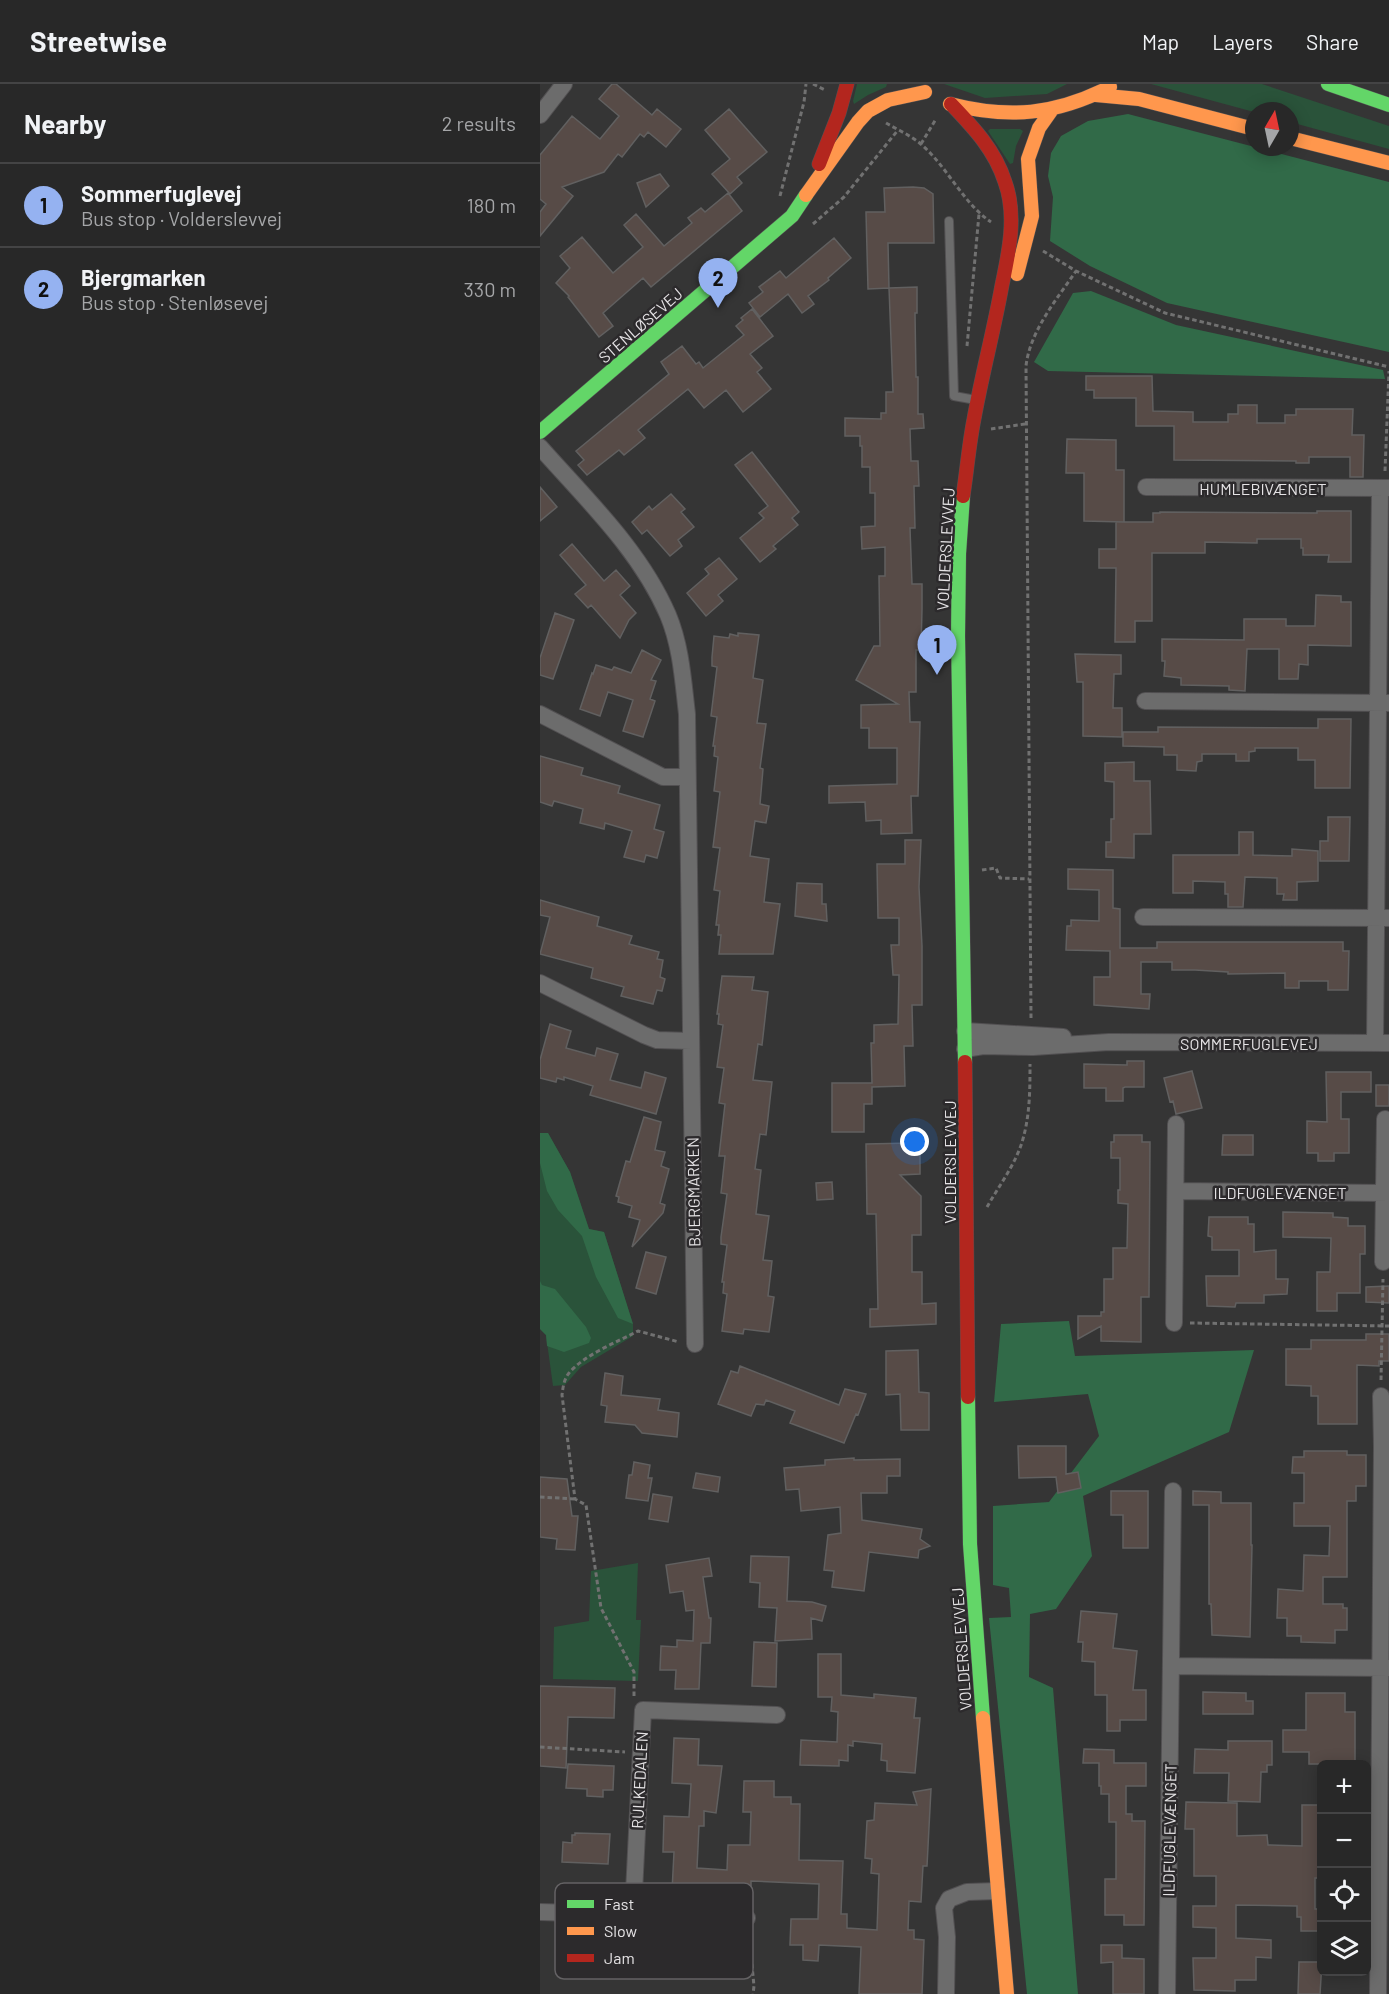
<!DOCTYPE html>
<html lang="en">
<head>
<meta charset="utf-8">
<style>
	body { margin:0; font-family:Barlow,sans-serif; background:#343434; color:#f1f3f6 }
	.controls { position:absolute; right:18px; bottom:18px; display:grid; overflow:hidden; border-radius:9px; box-shadow:0 3px 15px #0003 }
	.controls button { width:54px; height:54px; display:grid; place-items:center; padding:0; border:0; border-bottom:2px solid #444445; background:#282828; color:#f1f3f6; font:30px sans-serif }
	.compass { position:absolute; left:705px; top:18px; width:54px; height:54px; border-radius:50%; background:#282828; box-shadow:0 3px 15px #0003; rotate:9deg }
	.you { position:absolute; left:375px; top:1058px; width:21px; height:21px; margin:-15px; border:4px solid #fff; border-radius:50%; background:#1a73e8; box-shadow:0 0 0 9px #1a73e833 }
	.badge { display:grid; place-items:center; width:39px; height:39px; border-radius:50%; background:#95b2f1; color:#111; font-size:20px; font-weight:700 }
	.pin { position:absolute; translate:-50% -50px; filter:drop-shadow(0 2px 3px #0008) }
	.pin::after { content:''; position:absolute; top:32px; width:21px; height:18px; background:inherit; clip-path:polygon(0 0,100% 0,50% 100%) }
	.list { margin:0; padding:0; list-style:none }
	h2 { display:flex; justify-content:space-between; align-items:center; height:78px; margin:0; padding:0 24px; font-size:26px }
	h2 small { font-size:20px; font-weight:400; color:#a5a6a8 }
	.list li { display:grid; grid-template-columns:39px 1fr auto; gap:18px; align-items:center; box-sizing:border-box; height:84px; padding:0 24px; border-top:2px solid #444445 }
	.list b { display:block; font-size:22px; white-space:nowrap }
	.list p { margin:0; font-size:20px; white-space:nowrap; color:#a5a6a8 }
	.list em { font-size:20px; font-style:normal; color:#a5a6a8 }
	.icon { flex:none; width:33px; height:33px; fill:none; stroke:currentColor; stroke-width:2; stroke-linecap:round; stroke-linejoin:round }
	.map { position:relative; flex:none; width:849px; height:1910px; overflow:hidden }
	header { display:flex; align-items:center; gap:36px; box-sizing:border-box; height:84px; padding:0 30px; background:#282828; border-bottom:2px solid #444445 }
	header strong { font-size:28px }
	nav { display:flex; gap:33px; margin-inline-start:auto; font-size:21px }
	main { display:flex }
	aside { flex:1; background:#282828 }
	.map>svg:first-child { display:block }
	.green { fill:#2a533a }
	.forest { fill:#316a48 }
	.building { fill:#574b47; stroke:#616060; stroke-width:1.5 }
	.lines { fill:none; stroke-linecap:round; stroke-linejoin:round }
	.lane-casing { stroke:#525052; stroke-width:10 }
	.street-casing { stroke:#525052; stroke-width:18 }
	.fast-casing { stroke:#525052; stroke-width:15 }
	.slow-casing { stroke:#525052; stroke-width:15 }
	.jam-casing { stroke:#525052; stroke-width:15 }
	.path { stroke:#717171; stroke-width:3; stroke-dasharray:4.5 3; stroke-linecap:butt }
	.lane { stroke:#6c6c6c; stroke-width:8 }
	.street { stroke:#6c6c6c; stroke-width:16 }
	.fast { stroke:#63d668; stroke-width:14 }
	.slow { stroke:#ff974d; stroke-width:14 }
	.jam { stroke:#b3261e; stroke-width:14 }
	.labels { text-anchor:middle; dominant-baseline:central; stroke-width:5; stroke-linejoin:round; paint-order:stroke }
	.street-label { font-size:16px; fill:#e5e3e5; stroke:#2c2a2c }
	.key { fill:#2c2a2c; stroke:#646264; stroke-width:1.5 }
	.key-label { font-size:16px; fill:#e5e3e5 }
</style>
</head>
<body>
<header>
<strong>Streetwise</strong>
<nav><a>Map</a><a>Layers</a><a>Share</a></nav>
</header>
<main>
<aside>
<h2>Nearby<small>2 results</small></h2>
<ul class="list">
<li><span class="badge">1</span><div><b>Sommerfuglevej</b><p>Bus stop · Volderslevvej</p></div><em>180 m</em></li>
<li><span class="badge">2</span><div><b>Bjergmarken</b><p>Bus stop · Stenløsevej</p></div><em>330 m</em></li>
</ul>
</aside>
<div class="map">
<svg width="849" height="1910" viewBox="0 0 849 1910">
	<rect width="100%" height="100%" fill="#353535"/>
	<path class="green" d="M317,0H347L346,3L328,11L314,20L313,17Z
		M404,0H527L507,10L445,14Z
		M611,0H722L849,42V65L750,38V27L714,28Z
		M450,45H480L483,47L476,62L473,79L470,80L448,47Z
		M0,1049H8L30,1088L49,1145L64,1148L93,1240V1252L41,1283L25,1301L13,1302L6,1251L0,1245Z
		M98,1479L96,1536H101L98,1597L13,1595L14,1543L49,1537L51,1487Z"/>
	<path class="forest" d="M588,30L849,98V268L627,219L550,182L510,157L513,113L508,92L511,69L521,52L548,37Z
		M551,207L636,241L843,286L845,295L508,287L494,278L533,209Z
		M0,1049H8L30,1088L49,1145L64,1148L93,1240L78,1234L56,1193L42,1152L18,1126L7,1107L0,1079Z
		M0,1197L2,1201L15,1205L46,1243L51,1254L49,1259L24,1268L7,1262L6,1251L0,1245Z
		M529,1237L535,1272L714,1266L689,1348L543,1412L552,1472L516,1525L490,1530L489,1593L513,1604L538,1910H487L449,1534L471,1533L469,1504L453,1501V1422L509,1418L559,1352L548,1310L454,1318L461,1240Z"/>
	<path class="building" d="M72,0H76L112,31L117,25L141,45L126,63L108,48L104,53L100,50L82,73L78,70L64,88L22,103L33,112L0,152V128L6,120L0,115V71L32,32L60,55L79,32L59,15Z
		M189,25L227,68L197,93L202,99L190,110L172,90L190,75L165,46Z
		M120,90L129,102L106,123L97,99Z
		M373,103L384,104L393,110L394,159H348L349,204L377,203V229H375L376,293H378V330H383L384,344L370,345L371,377H378L379,402H374L375,444H370L372,500H382V525L381,566H376V608H369L370,638H380L378,712H371L372,749L341,750V736L326,737L325,718L289,719V702L357,700V664H329V644H321V621L358,620L316,596L334,562H340L339,492H345V463L322,465L321,443L335,442V409H330V383H322V362H320V352H305V334L341,335V329H346V308H353L349,204L328,205L326,128H345L344,104Z
		M188,109L202,127L111,203L103,194L63,229L73,242L59,253L28,213L29,212L16,199L30,184L20,172L42,153L73,189L103,163L84,141L96,130L124,162L152,139L148,134L161,124L165,128Z
		M294,154L311,174L288,194L289,196L268,212L274,220L262,229L248,210L220,233L209,219L223,208L219,203L240,187L246,194Z
		M212,225L233,252L210,270L222,284L217,288L231,305L203,328L186,306L164,324L148,305L98,346L105,354L84,371L79,366L47,391L38,381L44,376L36,367L129,290L121,278L142,262L156,280L159,278L163,284L204,251L196,242L203,236L201,234Z
		M546,292H612L613,327L653,328V338H688V330H698V321H717V339H745V331H756V325H813L812,351H824L823,393H810V373H769V379H756V377L634,376V342H596V314H554V306H546Z
		M527,355L576,356V386H584V438L544,437V389H526Z
		M212,368L259,428L252,434L258,441L233,462L236,465L220,478L200,454L224,434L219,429L228,422L195,381Z
		M0,403L17,423L0,437Z
		M131,410L145,425L141,428L154,443L138,456L142,462L130,472L107,446L102,450L92,438L109,422L112,426Z
		M777,427H811V478H788L789,471H763V464H761V455H717V459L665,458V469H612V537H595V558H575L576,484H559V465H576V438H613V429H620V428L777,429Z
		M32,460L64,497L76,486L90,502L80,511L96,529L89,536L80,554L51,521L48,524L35,510L46,501L20,471Z
		M179,474L197,495L178,511L183,517L166,532L147,509L169,490L165,485Z
		M776,511L801,512V518H811V562L768,561V581L759,580L758,595H739V565H707L705,607L689,606V602L641,601V594L624,592L625,577H622V555L704,556V535H746V542H775Z
		M15,529L34,536L13,595L0,591V574Z
		M198,549L219,551L213,594L223,596L217,639L226,640L220,684L223,685L220,720L229,722L226,739L215,737L210,772L229,775L224,818L240,820L233,870H179L181,851H178L179,841H176L180,807L174,806L180,764L173,763L180,708L174,707L178,673L174,672L175,662H173L177,633L171,632L177,583L172,582V573L174,552L189,554L190,550L198,552Z
		M102,566L121,576L111,596L116,597L110,615L115,617L103,653L83,647L93,616L68,608L60,632L40,625L52,589L53,590L56,581L72,586L74,583L91,589Z
		M535,570L581,571V590H574L573,624H582V653L543,652V598H537Z
		M778,635H811L810,704H775V676H758V664H715V667L709,668V677H696V670H662V677L657,678L656,687L637,686V671H624V663L583,662V648H618V643L778,644Z
		M0,672L43,684L41,691L80,702L78,709L120,721L114,745L124,748L117,774L106,771L104,778L84,773L92,747L65,739L64,745L40,739L43,725L14,717L12,722L0,718Z
		M594,678V697H610L611,750H594V774L566,773V758H571V735H574V698L565,697V679Z
		M788,733H810L809,777H780V757H788Z
		M699,748H713V771L752,772V765L778,767V797L757,798V816H743L744,810H737V794L705,793L703,823H688V810H685V798L653,797V809H633V771H699Z
		M365,756H381L379,803L382,862V921H372L373,962H364L365,1002L332,1003V1020H324V1048H292V999H332L331,959H334V941L358,940L359,891H353L351,861H359V834H338L337,780H365Z
		M528,785L573,786V824L580,825V864H617V858H803V867H809L808,906H788V897H759V904H745V889L688,890V888L655,886H632V878H601V910H610L609,925L554,921V893H570V867L526,866L527,842H531V836L559,837V806L528,805Z
		M257,799L282,800V820H286L287,837L255,832Z
		M0,816L59,833L57,842L92,852L89,860L119,868L117,875L123,876L120,893L125,895L122,907L117,906L113,920L81,912L84,903L51,894L53,884L0,870L10,833L0,831Z
		M182,892L214,893L212,906L228,908L222,961L218,960L213,996L232,998L226,1051L220,1050L215,1085L221,1086L216,1130L229,1132L223,1176L232,1177L228,1212L234,1213L229,1248L204,1245L203,1250L182,1247L187,1210L183,1209L184,1198H182L187,1161L181,1160V1153L187,1110L181,1109L185,1072H179L185,1020L179,1019L184,984L177,983L183,941L178,940L179,930H177Z
		M10,940L31,947L26,964L55,972L57,964L78,970L70,996L101,1004L105,988L126,994L116,1030L50,1011L53,1002L24,993V996L17,994L16,998L0,994V976Z
		M587,977H604V1003H585L583,1004V1017H566V1004H544V980L587,981Z
		M652,987L662,1024L636,1030L633,1017L630,1018L624,994Z
		M786,988H831V1008H801V1035H809V1069H794V1077H778V1069H767V1037L787,1038Z
		M836,1001H849V1022H836Z
		M104,1033L121,1038L115,1066L125,1068L121,1082L129,1085L120,1119L125,1121L123,1129L92,1163L100,1136L89,1133L92,1122L78,1118L79,1113L76,1112L86,1077L90,1078Z
		M574,1051H602V1058H610L609,1213H601V1258L561,1257V1242L538,1255V1232H561V1228H564V1195H573V1164H587L588,1120L578,1119V1106H580V1074H571V1058H574Z
		M683,1051H713V1071H682Z
		M372,1059V1071H380V1090L360,1091L381,1112V1151H372V1188H382V1220L396,1219V1240L330,1243V1225H338L336,1130H327L326,1060Z
		M292,1098L293,1115L277,1116L276,1099Z
		M743,1128L793,1129V1133L808,1134V1142H825V1170H820V1209H797V1227H777V1188H790L791,1154L743,1153Z
		M669,1133H708V1140H714V1168L736,1166V1195H748L747,1210L724,1211V1219H696L695,1223L667,1222L666,1192H699V1166H672V1153L668,1152Z
		M106,1168L126,1173L116,1210L96,1204Z
		M849,1202V1219L826,1218V1203Z
		M826,1250H849V1277H839V1282L817,1281V1340H778V1312H771V1302L746,1301V1265H771V1256H826Z
		M378,1266L379,1308L389,1309V1346H361L360,1310L346,1311V1267Z
		M200,1282L299,1321L305,1305L326,1310L318,1331L316,1330L304,1359L250,1339L255,1327L226,1316L224,1321L216,1320L211,1332L178,1320L191,1287L198,1289Z
		M65,1289L83,1292L81,1311L120,1315L118,1326L139,1329L137,1353L102,1349L95,1341L65,1338L67,1322L61,1321Z
		M478,1362H526V1390L538,1388L541,1404L518,1409L516,1393L479,1394Z
		M764,1367H807V1371H826V1402H816V1417H807V1493H783V1520H803V1524H807V1546H795V1559L761,1558V1552H747V1534H737L738,1505L763,1507L764,1471L789,1472L790,1442H754V1419H764V1389H752L753,1373H764Z
		M314,1374V1376L360,1375V1392H347V1409H321L322,1436L382,1445L380,1455L390,1462L379,1466L378,1474L329,1468L324,1507L292,1503L294,1487L284,1486L288,1451L301,1449L300,1423L261,1427L259,1405L246,1406L244,1384L285,1381V1376Z
		M94,1378L110,1381L108,1394H112L108,1417L86,1414L89,1391H92Z
		M156,1389L180,1393L178,1408L153,1404Z
		M0,1393L27,1395L32,1432H38L35,1466L16,1465L17,1455L0,1453Z
		M571,1407H608V1464H583V1431H571Z
		M653,1407L681,1408V1419H711V1461H712L710,1553L672,1551L671,1520H669V1421H653Z
		M113,1410L132,1413L128,1438L109,1435Z
		M211,1472L249,1473L247,1517L272,1518L286,1522L282,1537L271,1534L272,1555L235,1557L237,1524L219,1523L220,1499L210,1498Z
		M169,1474L172,1492L163,1493L169,1534H171L170,1559H161L159,1605H135L136,1586H120L121,1562L137,1563V1556L153,1557L154,1526L146,1527L143,1507L130,1509L126,1481Z
		M541,1527L577,1530L573,1564L597,1567L593,1606H606V1636H580V1647H567V1611H555V1578L542,1577L543,1558H538Z
		M214,1558L237,1559L236,1603L212,1602Z
		M278,1570H301V1611L334,1614V1610L376,1614L374,1634H380L375,1689L347,1687V1677L341,1676L342,1660L313,1657V1662L308,1661V1677L299,1676V1682L260,1681L261,1656L297,1658L298,1628L291,1627L292,1613H278Z
		M0,1602L75,1604L74,1634L28,1633L26,1684L0,1682Z
		M663,1608L706,1609V1617H713V1630H663Z
		M766,1609H805V1628H815V1680H769V1668H743V1646H766Z
		M134,1654L159,1655L158,1681L182,1682L176,1729L164,1727V1742H159L157,1784L187,1786L188,1761H210L211,1728H203L204,1697H234V1713H251V1720H260L259,1776L303,1777L301,1830H307V1844L337,1846L339,1790L331,1789L332,1775L325,1774L327,1737L334,1736L335,1719L377,1721L373,1708L391,1705L387,1782H383L381,1818L369,1817L368,1846H374V1855L384,1856L382,1910H319L321,1863L279,1861L278,1877L263,1876V1861H250L251,1835H278L279,1800L211,1797V1807L186,1806V1802H157V1807H132L134,1768H123L124,1732L149,1733L151,1700L132,1699Z
		M688,1657H732V1681H727V1688H721L720,1718L688,1717L689,1689H654L655,1665L688,1666Z
		M544,1665L574,1666V1679H606V1702H586V1730H592V1737H605L604,1841H584V1831H565V1795H576V1738H569V1710H561V1702H559V1679H543Z
		M28,1680L74,1682L73,1706H63V1713L47,1712V1705L26,1704Z
		M646,1718L697,1719V1752L727,1751L728,1761L762,1762V1721H782V1794H775V1825H782V1847H761V1833H757V1822L696,1821V1854L731,1856V1874L716,1873V1896H695V1907L654,1906L653,1874H676V1844L653,1843V1822H676V1792H654V1745H645Z
		M35,1749L70,1750L68,1780L22,1778L23,1758L32,1759V1751H35Z
		M561,1861H582V1874L604,1875V1910H573V1878L561,1879Z
		M759,1878H782L780,1910H758Z"/>
	<g class="lines">
		<g class="lane-casing">
			<path id="lane" d="M409,137L414,312L436,316"/>
		</g>
		<g class="street-casing">
			<path id="street" d="M0,31L24,0
				M0,363C46,415 100,466 128,531C141,562 143,596 147,630L155,1260
				M606,403L849,404
				M605,617L848,619
				M0,630L123,693H147
				M603,833L849,834
				M0,899L104,951L117,956L151,957
				M425,947L523,953
				M835,959L840,404
				M425,965L443,962L493,963L569,958L849,959
				M636,1107L849,1109
				M843,1178L845,1035
				M634,1239L636,1040
				M631,1582L849,1584
				M0,1828L207,1834
				M93,1829L103,1626L237,1631
				M406,1910L407,1853L404,1824L409,1815L427,1808L457,1807
				M627,1910L633,1407
				M838,1910L842,1362L841,1312"/>
		</g>
		<g class="fast-casing">
			<path id="fast" d="M788,0L849,21
				M0,348L252,132L266,111
				M423,412L419,470L418,552L425,978
				M428,1313L430,1460L443,1634"/>
		</g>
		<g class="slow-casing">
			<path id="slow" d="M556,11L599,15L714,45
				M410,20C469,35 515,31 570,3
				M750,54L849,79
				M266,111L318,38L328,27L348,16L385,8
				M477,190L492,132L488,75L499,44L511,27
				M443,1634L467,1910"/>
		</g>
		<g class="jam-casing">
			<path id="jam" d="M411,20C433,43 455,66 465,98C477,131 469,168 462,201C454,246 442,290 434,335C429,360 427,386 423,412
				M279,80L299,29L307,0
				M425,978L428,1313"/>
		</g>
		<path class="path" d="M273,0L285,6
			M346,39C358,46 372,52 382,61C408,84 423,119 451,138
			M381,60L396,35
			M240,112L264,18L266,0
			M273,140L304,113L358,46
			M503,167L536,187L625,229L849,283
			M427,262L439,130
			M451,345L485,340
			M845,387L849,287
			M442,786L456,784L460,794L489,795
			M491,934L486,282C490,247 517,215 536,187
			M447,1123C460,1100 478,1077 484,1051C490,1028 490,1003 490,980
			M650,1239L849,1242
			M841,1296L843,1195
			M0,1413L35,1415
			M94,1612V1588L61,1524L46,1421L35,1415L22,1311C23,1303 24,1295 29,1289C44,1271 77,1258 98,1247L139,1258
			M0,1663L85,1668
			M209,1850L214,1902L213,1910"/>
		<use href="#lane" class="lane"/>
		<use href="#street" class="street"/>
		<use href="#fast" class="fast"/>
		<use href="#slow" class="slow"/>
		<use href="#jam" class="jam"/>
	</g>
	<g class="labels">
		<g class="street-label">
			<text transform="translate(100 241) rotate(-41)">STENLØSEVEJ</text>
			<text x="723" y="404">HUMLEBIVÆNGET</text>
			<text transform="translate(405 465) rotate(-87)">VOLDERSLEVVEJ</text>
			<text x="709" y="959">SOMMERFUGLEVEJ</text>
			<text transform="translate(409 1078) rotate(-90)">VOLDERSLEVVEJ</text>
			<text transform="translate(153 1108) rotate(-91)">BJERGMARKEN</text>
			<text x="740" y="1108">ILDFUGLEVÆNGET</text>
			<text transform="translate(421 1565) rotate(-94)">VOLDERSLEVVEJ</text>
			<text transform="translate(99 1696) rotate(-87)">RULKEDALEN</text>
			<text transform="translate(629 1746) rotate(-89)">ILDFUGLEVÆNGET</text>
		</g>
	</g>
	<rect x="15" y="1799" width="198" height="96" rx="9" class="key"/>
	<rect x="27" y="1816" width="27" height="8" fill="#63d668"/>
	<rect x="27" y="1843" width="27" height="8" fill="#ff974d"/>
	<rect x="27" y="1870" width="27" height="8" fill="#b3261e"/>
	<g class="key-label">
		<text x="64" y="1826">Fast</text>
		<text x="64" y="1853">Slow</text>
		<text x="64" y="1880">Jam</text>
	</g>
</svg>
<div class="controls">
<button>+</button>
<button>−</button>
<button><svg class="icon" aria-label="locate" viewBox="0 0 24 24"><circle cx="12" cy="12" r="6"/><path d="M12 2v4M12 18v4M2 12h4M18 12h4"/></svg></button>
<button><svg class="icon" aria-label="layers" viewBox="0 0 24 24"><path d="M12 4l9 5-9 5-9-5zM3 14l9 5 9-5"/></svg></button>
</div>
<svg class="compass" viewBox="-18 -18 36 36"><path d="M0-13l5 13h-10z" fill="#e53935"/><path d="M0 13l5-13h-10z" fill="#a5a6a8"/></svg>
<div class="you"></div>
<div class="pin badge" style="left:397px;top:591px">1</div>
<div class="pin badge" style="left:178px;top:224px">2</div>
</div>
</main>
</body>
</html>
